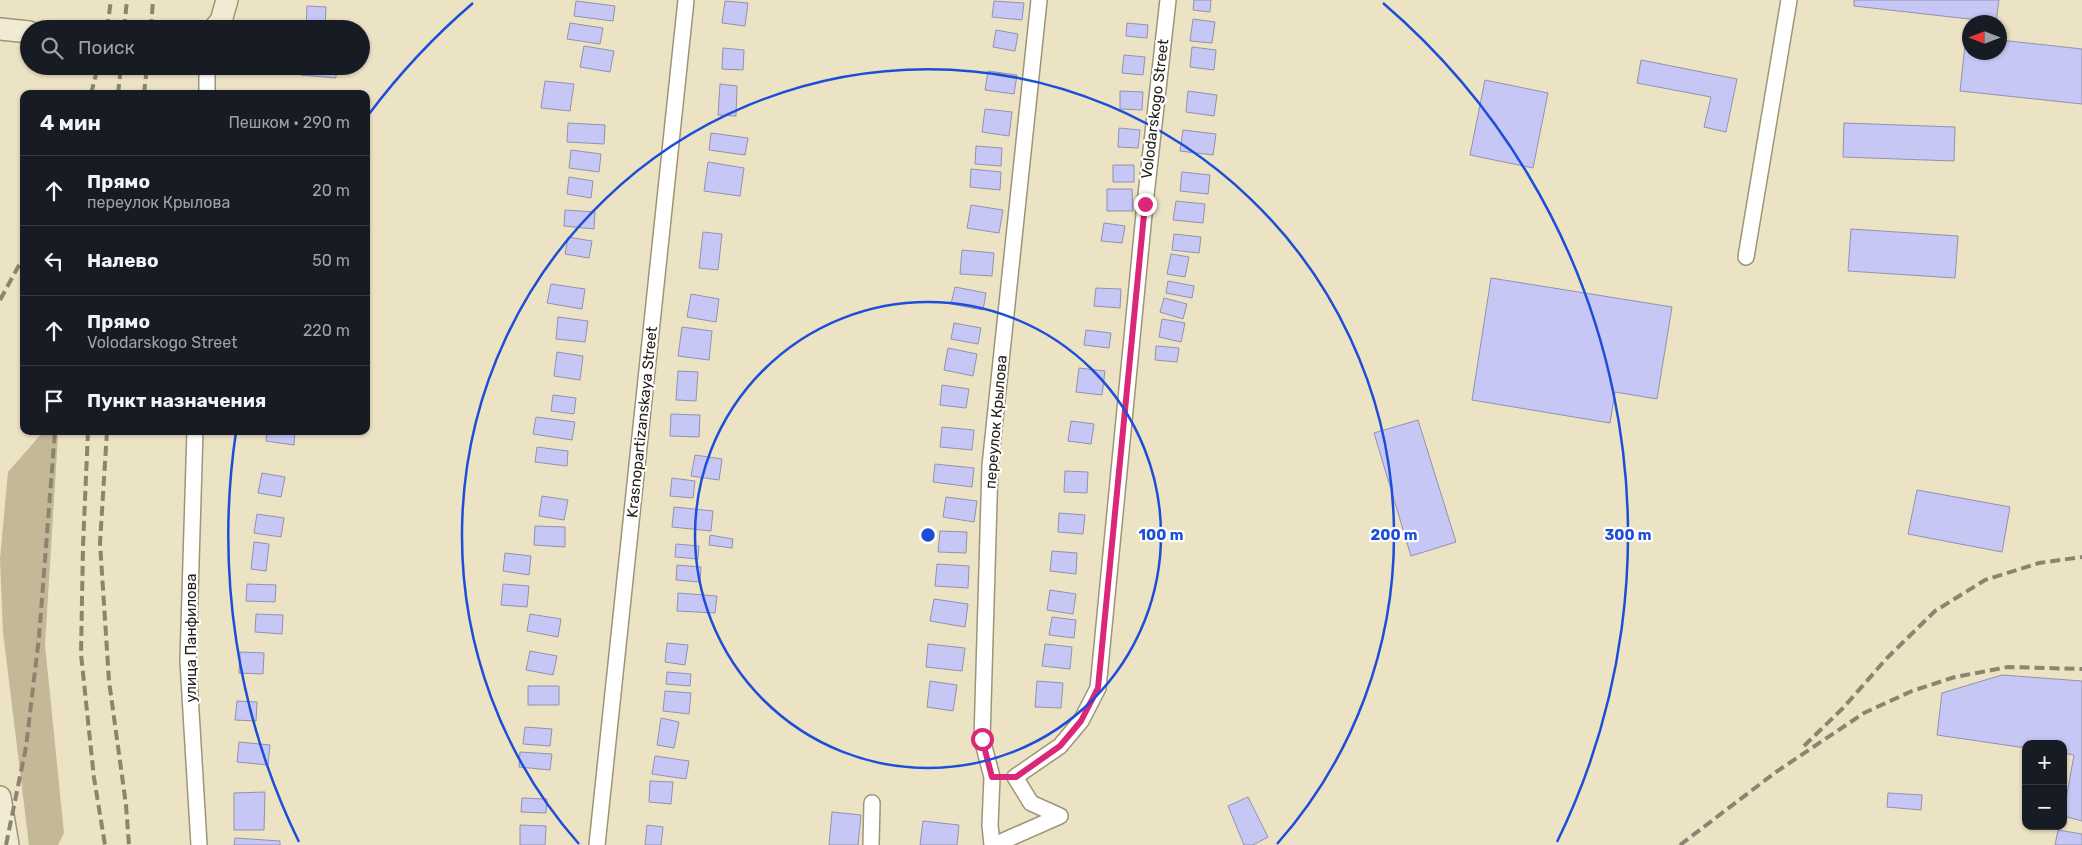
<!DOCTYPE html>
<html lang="ru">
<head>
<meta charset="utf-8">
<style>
	body { margin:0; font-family:Rubik,sans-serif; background:#242831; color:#f1f3f6 }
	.controls { position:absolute; right:15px; bottom:15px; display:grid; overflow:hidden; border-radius:10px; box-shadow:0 1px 4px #0004 }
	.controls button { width:45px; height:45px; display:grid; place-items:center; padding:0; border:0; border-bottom:1px solid #363941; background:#171b24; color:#f1f3f6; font:25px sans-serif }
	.compass { position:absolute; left:1962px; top:15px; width:45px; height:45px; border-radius:50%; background:#171b24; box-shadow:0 1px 4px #0004; rotate:270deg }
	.stop { position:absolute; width:15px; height:15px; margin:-11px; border:4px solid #db2777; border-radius:50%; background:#fff }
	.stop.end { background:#db2777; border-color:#fff; box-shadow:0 1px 5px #0008 }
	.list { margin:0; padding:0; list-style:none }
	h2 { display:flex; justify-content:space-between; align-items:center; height:65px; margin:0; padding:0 20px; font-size:21px }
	h2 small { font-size:16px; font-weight:400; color:#9ea1a6 }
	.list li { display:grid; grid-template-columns:32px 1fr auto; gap:15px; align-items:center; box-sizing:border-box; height:70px; padding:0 20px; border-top:1px solid #363941 }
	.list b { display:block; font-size:19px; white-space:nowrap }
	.list p { margin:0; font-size:16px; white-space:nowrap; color:#9ea1a6 }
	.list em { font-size:16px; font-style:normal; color:#9ea1a6 }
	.icon { flex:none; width:28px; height:28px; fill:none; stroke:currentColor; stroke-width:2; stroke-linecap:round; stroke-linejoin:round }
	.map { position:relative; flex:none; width:2082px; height:845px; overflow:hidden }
	.search { position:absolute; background:#171b24; box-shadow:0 1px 4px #0004; left:20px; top:20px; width:350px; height:55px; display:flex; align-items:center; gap:12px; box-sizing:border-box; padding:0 18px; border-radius:28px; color:#9ea1a6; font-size:19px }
	.panel { position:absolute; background:#171b24; box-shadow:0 1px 4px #0004; left:20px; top:90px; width:350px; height:345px; border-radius:10px }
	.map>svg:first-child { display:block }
	.green { fill:#c4b896 }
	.building { fill:#c7c7f6; stroke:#9292ae }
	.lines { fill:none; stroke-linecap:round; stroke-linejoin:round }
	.street-casing { stroke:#9e9579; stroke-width:18 }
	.secondary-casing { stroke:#9e9579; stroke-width:24 }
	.street { stroke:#fff; stroke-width:15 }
	.secondary { stroke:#f2ebd4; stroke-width:21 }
	.rail { stroke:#8b846f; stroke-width:4; stroke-dasharray:10 5; stroke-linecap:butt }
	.route { stroke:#db2777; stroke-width:6 }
	.ring { fill:none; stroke:#1d4ed8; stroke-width:2.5 }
	.labels { text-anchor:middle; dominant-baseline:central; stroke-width:4.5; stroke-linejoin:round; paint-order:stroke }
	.street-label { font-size:15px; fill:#242015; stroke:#fff }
	.centre { fill:#1d4ed8; stroke:#fff; stroke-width:2.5 }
	.ring-label { font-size:15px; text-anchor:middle; font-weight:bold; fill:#1d4ed8; stroke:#fff; stroke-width:4.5; stroke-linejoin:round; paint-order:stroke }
</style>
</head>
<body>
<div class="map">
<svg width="2082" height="845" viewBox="0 0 2082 845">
	<rect width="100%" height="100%" fill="#ece2c4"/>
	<path class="green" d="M51,432L58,436L45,645L64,833L58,845H29L3,632L0,559L8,472L42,433Z"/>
	<path class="building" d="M1194,0H1211L1210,12L1193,10Z
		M1854,0H1999L1996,22L1854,6Z
		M576,1L615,6L613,21L574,16Z
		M725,1L748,3L745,26L722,23Z
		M994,1L1024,3L1022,20L992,17Z
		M307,6L326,7L325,29H306Z
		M1193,19L1215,22L1212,43L1190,41Z
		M570,23L603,28L600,44L567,39Z
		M1127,23L1148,25L1147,38L1126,36Z
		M996,30L1018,34L1015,51L993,47Z
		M1966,36L1970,37V52H2000V40L2082,49V104L1960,91Z
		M584,46L614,51L610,72L580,67Z
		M1192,47L1216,50L1214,70L1190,67Z
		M723,48L744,50L743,70L722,69Z
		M1124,55L1145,57L1143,75L1122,73Z
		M1641,60L1737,79L1726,132L1704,127L1711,97L1637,83Z
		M302,66H336V78L301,75Z
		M988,71L1017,75L1014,94L985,90Z
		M1485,80L1548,93L1533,168L1470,155Z
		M545,81L574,84L570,111L541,108Z
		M720,84L737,86L736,116L718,115Z
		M1120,91L1143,92L1142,110L1120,109Z
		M1188,91L1217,95L1214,116L1186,112Z
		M985,109L1012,112L1009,136L982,132Z
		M568,123L605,125L604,144L567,142Z
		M1844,123L1955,127L1954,161L1843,157Z
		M1119,128L1140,130L1138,148L1118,147Z
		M1183,130L1216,134L1213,155L1180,151Z
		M711,133L748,138L745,155L709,150Z
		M976,146L1002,148L1001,166L975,164Z
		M571,150L601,154L599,172L569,168Z
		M708,162L744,168L740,196L704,191Z
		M1113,165H1134V182H1113Z
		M971,169L1001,172L1000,190L970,187Z
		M1182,172L1210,175L1208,194L1180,191Z
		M569,177L593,181L591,198L567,194Z
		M1107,189H1132L1133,211H1107Z
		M1176,201L1205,204L1203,223L1173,220Z
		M971,205L1003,210L999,233L967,228Z
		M565,210L595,212L594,229L564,226Z
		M1104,223L1125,226L1122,243L1101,241Z
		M1851,229L1958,236L1955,278L1848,271Z
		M703,232L722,234L718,270L699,268Z
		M1174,234L1201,237L1199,253L1172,250Z
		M568,237L592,241L589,258L565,254Z
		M962,250L994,253L992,276L960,274Z
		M1171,254L1189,257L1185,277L1167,274Z
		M1491,278L1672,307L1657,399L1615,392L1610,423L1472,400Z
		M1168,281L1194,286L1192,298L1166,293Z
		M551,284L585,289L582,309L547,303Z
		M955,287L986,293L983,310L951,304Z
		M1096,288L1121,289L1120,308L1094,306Z
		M691,294L719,299L716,322L687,317Z
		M1164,298L1187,304L1183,319L1160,312Z
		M558,317L588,321L585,342L556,339Z
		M1162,319L1185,323L1181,342L1159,337Z
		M954,323L981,328L978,344L951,339Z
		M682,327L712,331L709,360L678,356Z
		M1086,330L1111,333L1109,348L1084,345Z
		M1156,346L1179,348L1177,362L1155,360Z
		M948,348L977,354L973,376L944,370Z
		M557,352L583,356L580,380L554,376Z
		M1079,368L1105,371L1102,395L1076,392Z
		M678,371L698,372L696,401L676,400Z
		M942,385L969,389L966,408L940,405Z
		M553,395L576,398L574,414L551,411Z
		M671,414L700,415L699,437L670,436Z
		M536,417L575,422L572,440L533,434Z
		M1418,420L1456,542L1411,556L1374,433Z
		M1071,421L1094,424L1091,444L1068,441Z
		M942,427L974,430L972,450L940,447Z
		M267,431H295L294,445L266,441Z
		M537,447L568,451L567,466L535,462Z
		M695,455L722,459L719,480L691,476Z
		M935,464L974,468L972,487L933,482Z
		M1065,471L1088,472L1087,493L1064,492Z
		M262,473L285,477L281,497L258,493Z
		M672,478L695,481L693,498L670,496Z
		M1917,490L2010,507L2002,552L1908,534Z
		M542,496L568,500L564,520L539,516Z
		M946,497L977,501L974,522L943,517Z
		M674,507L713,511L711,531L672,527Z
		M1059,513L1085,515L1083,534L1058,532Z
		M257,514L284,518L281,537L254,533Z
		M535,526L565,527V547L534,545Z
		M940,531L967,532L966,553L938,552Z
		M710,535L733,539L732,548L709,545Z
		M254,542L269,544L266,571L251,569Z
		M676,544L699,546L698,559L675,557Z
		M1052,551L1077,553L1076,574L1050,571Z
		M505,553L531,556L529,575L503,571Z
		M937,564L969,566L968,588L935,586Z
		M677,565L701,567L700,582L676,580Z
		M247,584L276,585L275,602L246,601Z
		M503,584L529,586L527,607L501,605Z
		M1050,590L1076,594L1073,614L1047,610Z
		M678,593L717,596L715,613L677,611Z
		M934,599L968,604L965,627L930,621Z
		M256,614L283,615L282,634L255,632Z
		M530,614L561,619L558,637L527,631Z
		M1052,617L1076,620L1074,638L1049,635Z
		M667,643L688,645L685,665L665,662Z
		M928,644L965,648L962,671L926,667Z
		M1045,644L1072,647L1070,669L1042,666Z
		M530,651L557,656L553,675L526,670Z
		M240,652L264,653L263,674L239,673Z
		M667,672L691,674L690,686L666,684Z
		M2002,675L2082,681V821L2063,816L2074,755L2063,753V744H2026V748L1937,735L1942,693Z
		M930,681L957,685L953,711L927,707Z
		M1037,681L1063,683L1061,708L1035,707Z
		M528,686H559V705H528Z
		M665,691L691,693L689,714L663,711Z
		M237,701L257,702L256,721L235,720Z
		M661,718L679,722L674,748L657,745Z
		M525,727L552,729L550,746L523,744Z
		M239,742L270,745L268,765L237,762Z
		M520,752L552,754L550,770L519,767Z
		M655,756L689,761L686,779L652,774Z
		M650,781L673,782L671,804L649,802Z
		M265,792L264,830H234V793Z
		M1888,793L1922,795L1921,810L1887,807Z
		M1248,797L1268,837L1253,845H1244L1228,806Z
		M522,798L547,799L546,813L521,812Z
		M832,812L861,815L858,845H829Z
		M923,821L959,825L957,845H920Z
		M520,825L546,826L545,845H520Z
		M647,825L663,827L661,845H645Z
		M2058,830L2082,834V845H2055Z
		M235,838L280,841V845H234Z"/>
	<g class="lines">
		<g class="street-casing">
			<path id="street" d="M207,94V66
				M1746,257L1789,0
				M195,431L188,661L199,845
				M597,845L686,0
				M871,845L872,803
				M992,845L990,825L992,777L982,739L990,466L1039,0
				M994,845L1060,816L1031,803L1015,777L1060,746L1081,721L1098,688L1145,204L1168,0"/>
		</g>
		<g class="secondary-casing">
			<path id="secondary" d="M0,29L29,32
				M214,29L221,21L227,0
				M0,797L8,845"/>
		</g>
		<use href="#street" class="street"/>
		<use href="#secondary" class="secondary"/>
		<path class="rail" d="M107,29L111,0
			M124,29L127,0
			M151,29L153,0
			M91,94L98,66
			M118,94L121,66
			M144,94L147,66
			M0,300L24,256
			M88,431L83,546L81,654L94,778L105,845
			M107,431L100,543L109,681L126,805L129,845
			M1804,746L1843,708L1887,658L1935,611L1985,580L2039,563L2082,557
			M6,845L26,747L39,637L55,431
			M1680,845L1776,772L1864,713L1912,691L1955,677L2008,667L2082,669"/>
	</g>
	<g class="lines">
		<path class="route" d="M982,739L992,777H1016L1060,746L1081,721L1098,688L1145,204"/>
	</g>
	<g class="ring">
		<circle cx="928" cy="535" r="233"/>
		<path d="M579 844A466 466 0 1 1 1277 844"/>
		<path d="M299 842A700 700 0 0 1 236 432M369 114A700 700 0 0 1 473 3M1383 3A700 700 0 0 1 1557 842"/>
	</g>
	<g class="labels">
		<g class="street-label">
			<text transform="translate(1155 109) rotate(-83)">Volodarskogo Street</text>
			<text transform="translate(642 422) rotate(-84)">Krasnopartizanskaya Street</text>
			<text transform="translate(996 422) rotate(-85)">переулок Крылова</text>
			<text transform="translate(191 638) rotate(-90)">улица Панфилова</text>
		</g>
	</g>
	<circle cx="928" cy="535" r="8" class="centre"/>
	<g class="ring-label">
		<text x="1161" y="540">100 m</text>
		<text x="1394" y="540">200 m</text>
		<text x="1628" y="540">300 m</text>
	</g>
</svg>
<div class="controls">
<button>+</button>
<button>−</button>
</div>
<svg class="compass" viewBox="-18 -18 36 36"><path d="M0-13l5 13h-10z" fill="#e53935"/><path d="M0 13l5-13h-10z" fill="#9ea1a6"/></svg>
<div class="stop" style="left:982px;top:739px"></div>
<div class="stop end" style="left:1145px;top:204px"></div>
<div class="search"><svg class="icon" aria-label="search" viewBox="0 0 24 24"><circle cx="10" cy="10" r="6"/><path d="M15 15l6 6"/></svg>Поиск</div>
<section class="panel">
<h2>4 мин<small>Пешком · 290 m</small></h2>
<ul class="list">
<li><svg class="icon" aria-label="ahead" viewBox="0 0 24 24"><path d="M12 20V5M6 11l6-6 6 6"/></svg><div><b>Прямо</b><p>переулок Крылова</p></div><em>20 m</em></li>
<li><svg class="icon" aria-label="left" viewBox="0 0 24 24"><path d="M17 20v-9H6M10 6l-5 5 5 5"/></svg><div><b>Налево</b></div><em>50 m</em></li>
<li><svg class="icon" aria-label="ahead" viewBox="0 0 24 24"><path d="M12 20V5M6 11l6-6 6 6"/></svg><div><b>Прямо</b><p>Volodarskogo Street</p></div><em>220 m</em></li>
<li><svg class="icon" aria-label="arrive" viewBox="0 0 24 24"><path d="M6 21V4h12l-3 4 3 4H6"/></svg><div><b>Пункт назначения</b></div></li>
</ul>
</section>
</div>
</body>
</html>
